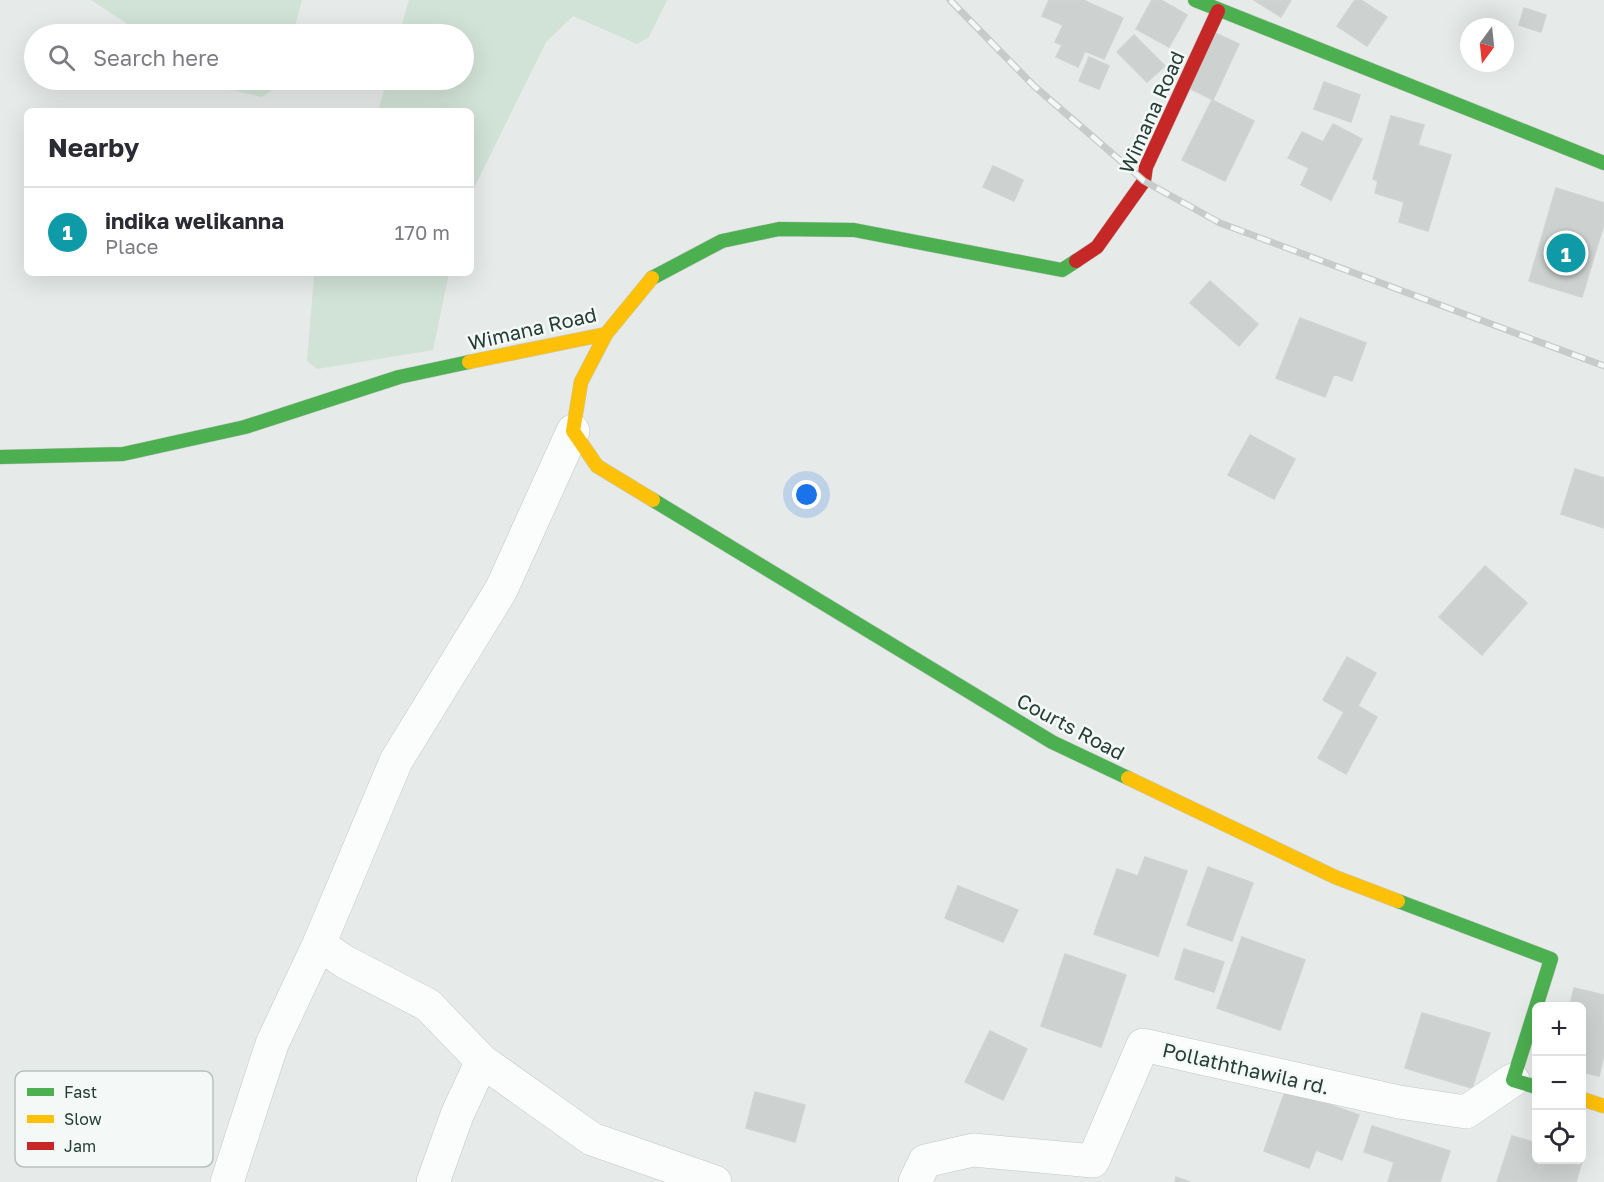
<!DOCTYPE html>
<html lang="en">
<head>
<meta charset="utf-8">
<style>
	body { margin:0; font-family:"Golos Text",sans-serif; background:#f7f7f7; color:#2b2b33 }
	.controls { position:absolute; right:18px; bottom:18px; display:grid; overflow:hidden; border-radius:9px; box-shadow:0 6px 24px #0002 }
	.controls button { width:54px; height:54px; display:grid; place-items:center; padding:0; border:0; border-bottom:2px solid #e1e1e2; background:#fff; color:#2b2b33; font:30px sans-serif }
	.compass { position:absolute; left:1460px; top:18px; width:54px; height:54px; border-radius:50%; background:#fff; box-shadow:0 6px 24px #0002; rotate:195deg }
	.you { position:absolute; left:807px; top:495px; width:21px; height:21px; margin:-15px; border:4px solid #fff; border-radius:50%; background:#1a73e8; box-shadow:0 0 0 9px #1a73e833 }
	.badge { display:grid; place-items:center; width:39px; height:39px; border-radius:50%; background:#ea580c; color:#fff; font-size:20px; font-weight:700 }
	.pin { position:absolute; translate:-50% -50%; border:3px solid #fff; box-shadow:0 2px 6px #0006 }
	.list { margin:0; padding:0; list-style:none }
	h2 { display:flex; justify-content:space-between; align-items:center; height:78px; margin:0; padding:0 24px; font-size:26px }
	h2 small { font-size:20px; font-weight:400; color:#7c7c81 }
	.list li { display:grid; grid-template-columns:39px 1fr auto; gap:18px; align-items:center; box-sizing:border-box; height:90px; padding:0 24px; border-top:2px solid #e1e1e2 }
	.list b { display:block; font-size:22px; white-space:nowrap }
	.list p { margin:0; font-size:20px; white-space:nowrap; color:#7c7c81 }
	.list em { font-size:20px; font-style:normal; color:#7c7c81 }
	.icon { flex:none; width:33px; height:33px; fill:none; stroke:currentColor; stroke-width:2; stroke-linecap:round; stroke-linejoin:round }
	.map { position:relative; flex:none; width:1604px; height:1182px; overflow:hidden }
	.search { position:absolute; background:#fff; box-shadow:0 6px 24px #0002; left:24px; top:24px; width:450px; height:66px; display:flex; align-items:center; gap:15px; box-sizing:border-box; padding:0 21px; border-radius:33px; color:#7c7c81; font-size:22px }
	.panel { position:absolute; background:#fff; box-shadow:0 6px 24px #0002; left:24px; top:108px; width:450px; height:168px; border-radius:9px }
	.map>svg:first-child { display:block }
	.green { fill:#d1e2d6 }
	.building { fill:#cdd1d0; stroke:#cfd3d1; stroke-width:1.5 }
	.lines { fill:none; stroke-linecap:round; stroke-linejoin:round }
	.street-casing { stroke:#c3c7c5; stroke-width:34 }
	.fast-casing { stroke:#c2c8c5; stroke-width:15 }
	.slow-casing { stroke:#c2c8c5; stroke-width:15 }
	.jam-casing { stroke:#c2c8c5; stroke-width:15 }
	.street { stroke:#fbfcfc; stroke-width:33 }
	.fast { stroke:#4caf50; stroke-width:14 }
	.slow { stroke:#ffc107; stroke-width:14 }
	.jam { stroke:#c62828; stroke-width:14 }
	.rail-casing { stroke:#c7cbca; stroke-width:7 }
	.rail { stroke:#f4f9f7; stroke-width:4.5; stroke-dasharray:14; stroke-linecap:butt }
	.labels { text-anchor:middle; dominant-baseline:central; stroke-width:5; stroke-linejoin:round; paint-order:stroke }
	.street-label { font-size:20px; fill:#253d37; stroke:#f4f9f7 }
	.key { fill:#f4f9f7; stroke:#b6c1bd; stroke-width:1.5 }
	.key-label { font-size:16px; fill:#253d37 }
</style>
</head>
<body>
<div class="map">
<svg width="1604" height="1182" viewBox="0 0 1604 1182">
	<rect width="100%" height="100%" fill="#e6eae8"/>
	<path class="green" d="M91,0H302L293,34H143Z
		M409,0H667L649,37L637,44L573,16L546,42L471,194V111H378L387,80H464V34H399Z
		M212,80H282L281,84L262,97L224,88Z
		M312,273H449L433,350L317,369L307,361L314,276Z"/>
	<path class="building" d="M1049,0H1083L1123,18L1104,59L1085,51L1078,67L1056,57L1062,45L1055,42L1063,25L1042,16Z
		M1152,0H1161L1187,15L1169,47L1136,29Z
		M1254,0H1291L1281,17Z
		M1355,0H1361L1387,17L1367,46L1337,26Z
		M1524,8L1546,15L1541,32L1519,25Z
		M1215,33L1239,44L1213,100L1189,88Z
		M1134,35L1165,66L1147,82L1117,52Z
		M1089,57L1109,66L1099,89L1079,81Z
		M1324,82L1360,95L1351,122L1314,109Z
		M1212,100L1254,121L1225,181L1182,160Z
		M1391,116L1424,125L1418,145L1451,155L1428,231L1399,222L1404,202L1375,193L1378,181L1373,179Z
		M1333,124L1362,139L1331,200L1301,185L1309,168L1288,158L1302,132L1323,142Z
		M993,166L1023,180L1014,201L983,187Z
		M1556,188L1604,203V224L1582,297L1529,281Z
		M1210,281L1258,324L1239,346L1190,303Z
		M1300,318L1366,343L1352,381L1334,374L1325,397L1276,378Z
		M1250,435L1295,459L1274,499L1228,475Z
		M1575,469L1604,478V528L1561,514Z
		M1485,566L1527,603L1482,655L1439,617Z
		M1347,657L1376,673L1358,706L1377,717L1346,774L1318,758L1344,712L1323,700Z
		M1145,857L1187,871L1158,956L1094,934L1117,869L1138,876Z
		M1208,867L1253,883L1232,941L1187,925Z
		M958,886L1018,910L1003,942L945,918Z
		M1242,937L1305,960L1280,1030L1217,1008Z
		M1184,949L1224,962L1214,992L1175,979Z
		M1065,954L1126,975L1101,1047L1041,1026Z
		M1574,988L1604,995V1054L1599,1076L1582,1072V1006H1570Z
		M1422,1013L1490,1033L1472,1088L1405,1068Z
		M990,1031L1027,1049L1003,1100L965,1082Z
		M1286,1089L1359,1115L1342,1160L1316,1150L1309,1168L1264,1151Z
		M755,1092L805,1105L795,1142L746,1128Z
		M1372,1126L1450,1151L1440,1182H1388L1394,1162L1364,1152Z
		M1512,1136L1536,1143V1160L1583,1158L1576,1182H1497Z
		M1176,1177L1190,1182H1175Z"/>
	<g class="lines">
		<g class="street-casing">
			<path id="street" d="M319,944L345,962L428,1005L482,1061L592,1139L715,1182
				M227,1182L272,1044L319,944L396,761L501,590L573,431
				M433,1182L457,1115L482,1061
				M915,1182L925,1161L973,1150L1093,1161L1143,1045L1399,1102L1466,1112L1513,1080"/>
		</g>
		<g class="fast-casing">
			<path id="fast" d="M1195,0L1604,163
				M652,278L722,241L779,229L854,230L1062,270L1076,261
				M0,457L123,454L245,427L399,377L469,362
				M653,500L1052,742L1128,778
				M1398,901L1551,959L1513,1080L1536,1087"/>
		</g>
		<g class="slow-casing">
			<path id="slow" d="M652,278L606,334L581,382L573,431L597,466L653,500
				M469,362L606,334
				M1128,778L1335,877L1398,901
				M1582,1099L1604,1106"/>
		</g>
		<g class="jam-casing">
			<path id="jam" d="M1076,261L1097,247L1144,181L1146,167L1218,11"/>
		</g>
		<use href="#street" class="street"/>
		<use href="#fast" class="fast"/>
		<use href="#slow" class="slow"/>
		<use href="#jam" class="jam"/>
		<g class="rail-casing">
			<path id="rail" d="M950,0L1034,86L1144,181L1220,223L1604,366"/>
		</g>
		<use href="#rail" class="rail"/>
	</g>
	<g class="labels">
		<g class="street-label">
			<text transform="translate(1151 112) rotate(-66)">Wimana Road</text>
			<text transform="translate(532 328) rotate(-13)">Wimana Road</text>
			<text transform="translate(1071 726) rotate(28)">Courts Road</text>
			<text transform="translate(1246 1068) rotate(13)">Pollaththawila rd.</text>
		</g>
	</g>
	<rect x="15" y="1071" width="198" height="96" rx="9" class="key"/>
	<rect x="27" y="1088" width="27" height="8" fill="#4caf50"/>
	<rect x="27" y="1115" width="27" height="8" fill="#ffc107"/>
	<rect x="27" y="1142" width="27" height="8" fill="#c62828"/>
	<g class="key-label">
		<text x="64" y="1098">Fast</text>
		<text x="64" y="1125">Slow</text>
		<text x="64" y="1152">Jam</text>
	</g>
</svg>
<div class="controls">
<button>+</button>
<button>−</button>
<button><svg class="icon" aria-label="locate" viewBox="0 0 24 24"><circle cx="12" cy="12" r="6"/><path d="M12 2v4M12 18v4M2 12h4M18 12h4"/></svg></button>
</div>
<svg class="compass" viewBox="-18 -18 36 36"><path d="M0-13l5 13h-10z" fill="#e53935"/><path d="M0 13l5-13h-10z" fill="#7c7c81"/></svg>
<div class="you"></div>
<div class="pin badge" style="left:1566px;top:253px;background:#0f9aa8">1</div>
<div class="search"><svg class="icon" aria-label="search" viewBox="0 0 24 24"><circle cx="10" cy="10" r="6"/><path d="M15 15l6 6"/></svg>Search here</div>
<section class="panel">
<h2>Nearby<small></small></h2>
<ul class="list">
<li><span class="badge" style="background:#0f9aa8">1</span><div><b>indika welikanna</b><p>Place</p></div><em>170 m</em></li>
</ul>
</section>
</div>
</body>
</html>
